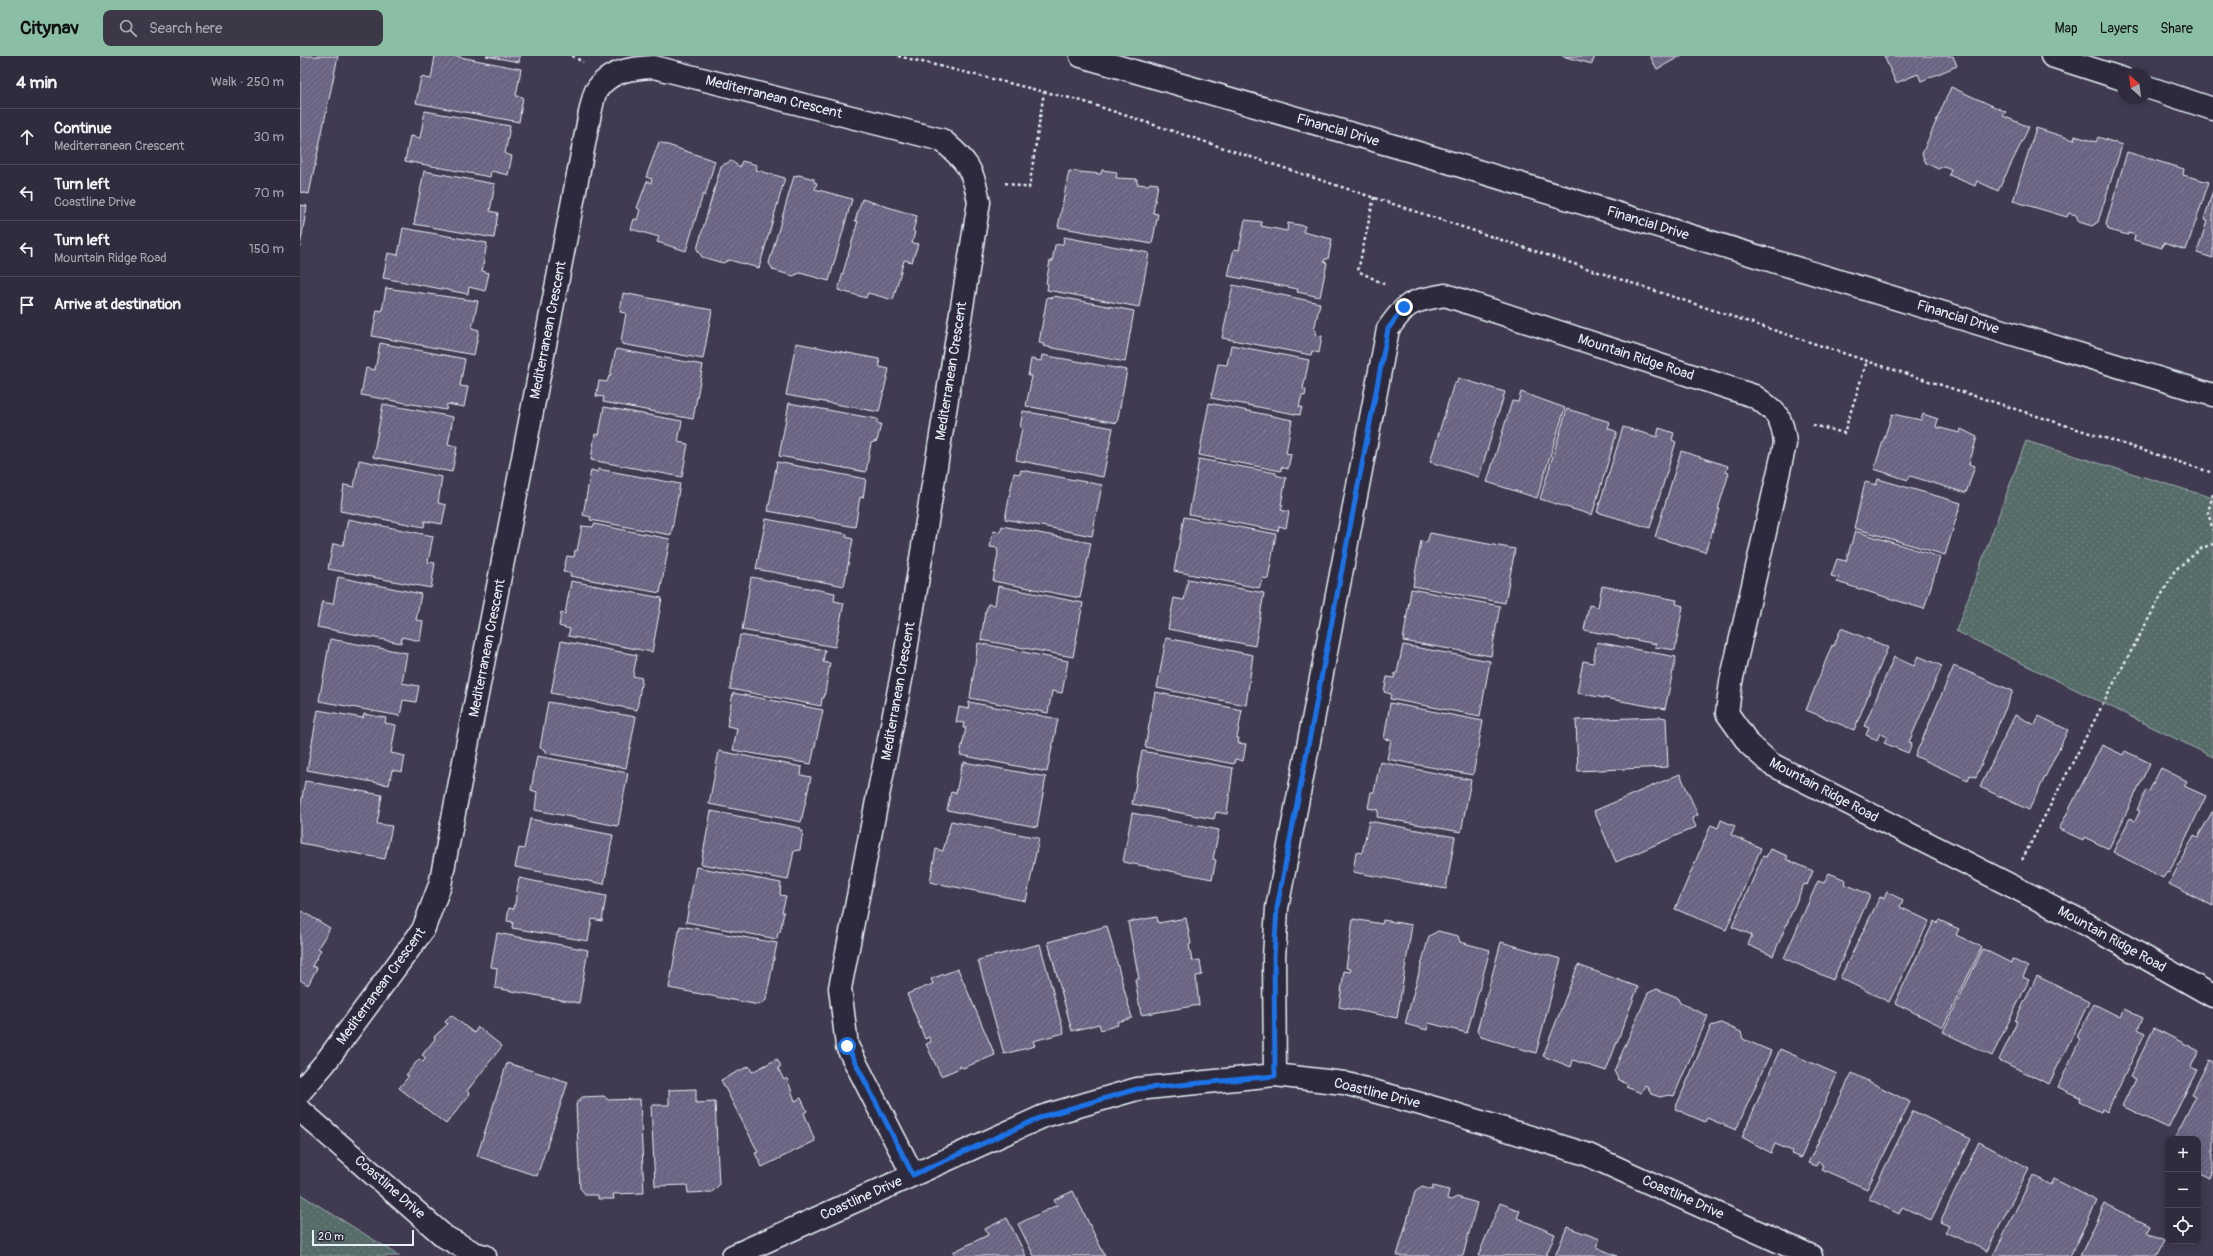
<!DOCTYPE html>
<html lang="en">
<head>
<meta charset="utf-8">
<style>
	body { margin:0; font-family:Pangolin,sans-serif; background:#3d3848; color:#f1f3f6 }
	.controls { position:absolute; right:12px; bottom:12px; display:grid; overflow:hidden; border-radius:8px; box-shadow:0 2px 10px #0003 }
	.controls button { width:36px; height:36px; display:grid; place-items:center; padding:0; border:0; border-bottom:1px solid #4c4857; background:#312c3d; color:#f1f3f6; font:20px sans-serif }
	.compass { position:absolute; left:1817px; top:12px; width:36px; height:36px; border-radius:50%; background:#312c3d; box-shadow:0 2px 10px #0003; rotate:332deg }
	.scale { position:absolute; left:12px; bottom:10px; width:102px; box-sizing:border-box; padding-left:4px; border:2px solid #e8f1f8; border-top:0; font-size:11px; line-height:14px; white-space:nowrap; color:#e8f1f8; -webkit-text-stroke:3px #2f2a3d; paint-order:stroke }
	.stop { position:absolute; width:12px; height:12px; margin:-9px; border:3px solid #1a73e8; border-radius:50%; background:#fff }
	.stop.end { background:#1a73e8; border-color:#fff; box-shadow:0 1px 4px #0008 }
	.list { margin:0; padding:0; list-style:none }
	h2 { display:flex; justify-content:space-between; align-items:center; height:52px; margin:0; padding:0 16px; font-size:17px }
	h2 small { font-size:13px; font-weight:400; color:#a8a7b0 }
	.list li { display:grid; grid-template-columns:26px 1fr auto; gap:12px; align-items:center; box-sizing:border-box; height:56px; padding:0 16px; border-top:1px solid #4c4857 }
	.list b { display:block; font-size:15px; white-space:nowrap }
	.list p { margin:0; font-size:13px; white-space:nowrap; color:#a8a7b0 }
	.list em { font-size:13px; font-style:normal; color:#a8a7b0 }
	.icon { flex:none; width:22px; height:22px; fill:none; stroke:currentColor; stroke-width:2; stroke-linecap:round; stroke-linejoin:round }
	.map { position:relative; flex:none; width:1913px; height:1200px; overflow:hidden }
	header { display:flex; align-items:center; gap:24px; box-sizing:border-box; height:56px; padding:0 20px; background:#8abfa5; color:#111 }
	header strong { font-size:19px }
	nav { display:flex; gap:22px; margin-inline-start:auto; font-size:14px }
	.search { width:280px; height:36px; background:#3d3848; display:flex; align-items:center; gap:10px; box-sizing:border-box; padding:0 14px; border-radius:8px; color:#a8a7b0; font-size:15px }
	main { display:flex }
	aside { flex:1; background:#312c3d }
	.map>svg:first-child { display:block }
	.park { fill:url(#park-dots); stroke:#9faeb0 }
	.building { fill:url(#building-hatch); stroke:#e8f1f8 }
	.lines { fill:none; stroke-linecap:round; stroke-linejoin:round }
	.street-casing { stroke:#e8f1f8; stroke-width:25 }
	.secondary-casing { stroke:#e8f1f8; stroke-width:25 }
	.path { stroke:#e8f1f8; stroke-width:2.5; stroke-dasharray:3 3; stroke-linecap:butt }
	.street { stroke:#2f2a3d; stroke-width:22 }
	.secondary { stroke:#2f2a3d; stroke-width:22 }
	.route { stroke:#1a73e8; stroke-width:5 }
	.labels { text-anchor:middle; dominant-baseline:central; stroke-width:3; stroke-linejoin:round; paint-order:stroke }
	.street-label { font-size:14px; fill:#e8f1f8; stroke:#2f2a3d }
</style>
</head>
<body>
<header>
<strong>Citynav</strong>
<div class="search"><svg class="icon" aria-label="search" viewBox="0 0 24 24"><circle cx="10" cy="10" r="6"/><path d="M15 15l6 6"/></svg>Search here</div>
<nav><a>Map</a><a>Layers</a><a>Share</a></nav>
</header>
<main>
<aside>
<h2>4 min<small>Walk · 250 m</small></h2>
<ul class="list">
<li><svg class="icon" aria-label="ahead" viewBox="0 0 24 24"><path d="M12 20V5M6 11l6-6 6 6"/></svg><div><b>Continue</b><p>Mediterranean Crescent</p></div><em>30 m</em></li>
<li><svg class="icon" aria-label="left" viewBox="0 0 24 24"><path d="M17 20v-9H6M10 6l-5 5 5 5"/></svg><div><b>Turn left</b><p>Coastline Drive</p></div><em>70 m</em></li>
<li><svg class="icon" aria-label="left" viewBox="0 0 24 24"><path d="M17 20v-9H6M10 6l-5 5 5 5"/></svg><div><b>Turn left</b><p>Mountain Ridge Road</p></div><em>150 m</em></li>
<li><svg class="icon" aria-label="arrive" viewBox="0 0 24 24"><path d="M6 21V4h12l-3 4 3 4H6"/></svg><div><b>Arrive at destination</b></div></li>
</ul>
</aside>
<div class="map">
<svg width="1913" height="1200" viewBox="0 0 1913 1200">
	<defs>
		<pattern id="park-dots" width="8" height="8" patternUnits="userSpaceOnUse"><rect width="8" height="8" fill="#566c67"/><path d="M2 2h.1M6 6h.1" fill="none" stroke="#6e817e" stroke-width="1.8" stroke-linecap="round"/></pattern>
		<pattern id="building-hatch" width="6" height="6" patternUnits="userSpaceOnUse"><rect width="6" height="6" fill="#6a6381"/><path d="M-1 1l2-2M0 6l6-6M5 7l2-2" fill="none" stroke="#7f7a94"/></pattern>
	</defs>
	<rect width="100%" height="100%" fill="#413b51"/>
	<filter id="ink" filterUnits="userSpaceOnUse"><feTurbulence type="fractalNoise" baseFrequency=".025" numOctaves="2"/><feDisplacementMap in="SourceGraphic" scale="8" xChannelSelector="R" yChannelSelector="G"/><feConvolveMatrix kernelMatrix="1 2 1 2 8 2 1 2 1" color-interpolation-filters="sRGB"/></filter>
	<g filter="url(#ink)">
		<path class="park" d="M1726,385L1913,442V701L1656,575Z
			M0,1138L100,1200H0Z"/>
		<path class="building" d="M0,0H38L9,138L0,136Z
			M135,0H155L221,13L216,40L223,41L219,66L116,47L121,21L131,23Z
			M186,0H220L219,6Z
			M1262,0H1295L1292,8Z
			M1350,0H1381L1357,13Z
			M1584,0H1653L1657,10L1621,25L1618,18L1596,27Z
			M1651,31L1706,56L1703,60L1729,71L1698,135L1677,125L1675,130L1649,119L1651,113L1644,110L1638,113L1626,107L1622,98Z
			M125,55L210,70L205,98L212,100L208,119L191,115L190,121L105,105L110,80L120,82Z
			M1736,72L1774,84L1775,80L1796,86L1798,81L1822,89L1798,166L1792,170L1779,166L1776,159L1769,157L1767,161L1713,145Z
			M359,86L415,105L405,140L403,138L386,195L357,186L359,181L331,173L334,163L337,164L340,154L337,152L347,125L351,127L352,123L346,121Z
			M1827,96L1884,113L1883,119L1909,126L1886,194L1863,187L1862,192L1834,184L1835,179L1828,177V179L1809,174L1806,168Z
			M431,105L440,111L442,105L457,109L456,114L485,122L459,212L429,204L423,207L402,201L397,193L421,110Z
			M802,114L817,116L816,122L837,123V128L849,129L850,127L858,128L853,157L858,158L852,188L758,171L769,115L801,118Z
			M124,115L195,128L190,155L198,157L194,182L114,168Z
			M499,119L514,123V126L517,127L515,133L552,143L529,225L500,217L493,220L473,214L469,207L494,120Z
			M1913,134V202L1897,197L1907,165L1904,164Z
			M562,143L617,160L613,175L615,176L612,187L618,188L612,206L604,204L593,244L568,237L566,242L538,234L558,165H555Z
			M0,149L7,150L0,190Z
			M945,164L962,166L961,170L987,175L988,167L1005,170L1003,176L1032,183L1028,203H1025L1024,206L1027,207L1020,241L997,236L998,233L928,220L934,193L939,194Z
			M103,172L187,187L182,215L189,217L185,235L169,231L168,238L83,222L88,197L98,199Z
			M764,181L849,197L839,251L747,234L748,228L746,227L750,205L752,206L755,189L763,188Z
			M933,229L1020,247L1014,274H1016L1015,279L1022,280L1019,297L1012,295L1011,299L922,282Z
			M86,232L178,245L172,272L179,274L174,299L72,280L77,254L82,255Z
			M323,237L412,254L403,303L322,288L321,285L326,257L320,256Z
			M754,240L834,255L825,306L743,290L744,288L739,287L747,241L753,242Z
			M80,287L165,303L160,330L168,331L164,351L147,348L146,354L61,339L66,312L75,314Z
			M496,287L579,303L580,311L589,313L579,356L486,339Z
			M931,289L1009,304L1003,333L1006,334L1005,340L1002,339L999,351H1002L1000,359L911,342L918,308L927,309Z
			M316,293L403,309L393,363L303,346L304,341L296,340L299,325L307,326L309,320H310Z
			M742,299L827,314L817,367L726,350L732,320H728L731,303L741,305Z
			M1158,322L1205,336L1179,421L1130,406L1154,327H1157Z
			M1221,336L1265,352L1237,442L1187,426L1212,345L1218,346Z
			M489,347L577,363V367L581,368L577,385L571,387L566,416L479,400Z
			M909,347L992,364L986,397L991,398L988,413L981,411V415L899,399Z
			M83,348L153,361L148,389L157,391L152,416L73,401Z
			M304,351L382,365L378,386L388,388L382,421L291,404L295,378L299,379Z
			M1267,353L1310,366L1308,372L1317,376L1292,459L1240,443Z
			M723,355L813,372L803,421L716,404L722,372L720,371Z
			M1592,358L1621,364L1623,358L1638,363L1636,371L1660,377L1661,373L1677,381L1669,408L1675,410L1666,437L1610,420L1608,424L1574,413Z
			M1323,371L1357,381L1359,372L1374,377L1372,384L1376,386L1350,472L1297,456Z
			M1381,395L1428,410L1426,416L1429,417L1418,453H1420L1405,496L1355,481Z
			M899,403L976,417V419L986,422L981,449H983L981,454L989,456L986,472L979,470L978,475L889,458Z
			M59,404L142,421L138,447L146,449L142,468L125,465L124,471L40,455L44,429L54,431Z
			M477,406L566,423L563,442L560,441L555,471L468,455Z
			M298,413L380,428L371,479L290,464L291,461L283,459L291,414L298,416Z
			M721,414L802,429L792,480L705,463L714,417L720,418Z
			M1578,423L1661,447L1645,499L1554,472L1565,426L1576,429Z
			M884,461L976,478L968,523L963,522L959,532L874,515Z
			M48,463L133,480L128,506L135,507L131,532L28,513L33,488L43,489Z
			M466,463L547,478L546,481L553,483L544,530L456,513Z
			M294,468L370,483L360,537L270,520L271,517L263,516L267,500L274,501L275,494L277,495L282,470L293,471Z
			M702,470L791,487L780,542L693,525L698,497L697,492L690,491L693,475L700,476Z
			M1555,475L1640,501L1624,553L1537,526L1539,522L1531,520L1537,503L1546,505Z
			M1130,477L1215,493L1205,547L1113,530L1121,485L1127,486Z
			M38,521L121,538L116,564L123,565L120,585L102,581L101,587L17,571L22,546L33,548Z
			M451,521L535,537L534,545L544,547L535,591L442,574Z
			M888,523L964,537L955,590L868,573L874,542L884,544Z
			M271,525L362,542L352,596L268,580L270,573L259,570L261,557L265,558Z
			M698,530L783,547L773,601L681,584L685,555H686L688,548L695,549Z
			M1302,530L1377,544L1376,548L1383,550L1375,594L1355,591L1356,588L1284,574L1289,549L1298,551Z
			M1111,533L1200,550L1191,600L1103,585Z
			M1541,572L1588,591L1554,674L1506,654L1532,589L1534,590Z
			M440,579L525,594L523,606L530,607L524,642H522L521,650L430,633Z
			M866,582L953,599L946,649L857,632Z
			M30,583L107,597L102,627L119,630L116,646L103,644L100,660L19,645Z
			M261,585L337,599L333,620L342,622L337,654L251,637Z
			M1297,586L1376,601L1365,653L1277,637L1283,605L1293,607Z
			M678,587L768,605L762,637L752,635L748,657L670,642Z
			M1103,589L1190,605L1180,660L1090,643L1091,638L1084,636L1087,621L1094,622L1095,617H1097Z
			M1618,600L1642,610L1609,686L1612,687L1608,697L1584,687L1587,681L1580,677L1577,684L1566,679L1569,672L1564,670L1594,601L1614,610Z
			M1654,610L1713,635L1676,721L1670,719L1668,724L1615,700Z
			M855,636L942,654L937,682H939L938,687L946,688L943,705L935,703L934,708L845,691Z
			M433,637L523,654L511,708L433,694L437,672L427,670Z
			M248,646L336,661L326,712L246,697V694L240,692Z
			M669,646L758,663L747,716L660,699L666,672H663L664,667L656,666L659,651L668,653Z
			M1090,647L1183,665L1173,719L1087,703L1091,684L1084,683Z
			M18,654L63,662L64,658L86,662L85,667L96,669L91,697L105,700L102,716L92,714L89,729L7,714Z
			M1715,659L1735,669L1739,660L1768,674L1729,754L1680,731Z
			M1360,661L1366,662L1368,711L1278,715L1276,664Z
			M1802,689L1823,699L1825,695L1850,707L1809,793L1784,781L1783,784L1759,773Z
			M419,695L502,711L501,719L511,721L501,766L409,748Z
			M842,695L933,712L927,758L916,756L914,763L832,748Z
			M237,700L328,717L318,770L235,754L237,736L231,734Z
			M664,706L746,721L737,771L647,754L651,736L656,737L662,708L664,709Z
			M1080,706L1171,724L1161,776L1077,761L1078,754L1068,752L1071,736H1074Z
			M1861,712L1887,725L1884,730L1906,740L1869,817L1867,816L1863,822L1813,796L1830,762L1835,765L1840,755L1837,754L1846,734L1849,735Z
			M1380,718L1398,759L1392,762L1396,771L1316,806L1294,755Z
			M5,725L82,739L77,768L92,770L85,803L0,787V753Z
			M411,755L500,772V775H503L500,794L494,795L488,824L401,808Z
			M1912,756H1913V850L1869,828L1894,779L1898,781Z
			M832,757L919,774L913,803L916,804L912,823L823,806Z
			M230,763L313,779L304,828L215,811L219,792L224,793Z
			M1421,764L1435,770L1431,779L1461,792L1426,874L1375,853L1411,769L1418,772Z
			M651,765L739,782L726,845L630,826L636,793L643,795Z
			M1069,765L1155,781L1146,833L1053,816L1056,796L1062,797Z
			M1470,793L1488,800L1486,803L1513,815L1507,829L1504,828L1473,900L1448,889L1452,879L1432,871L1463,800L1466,801Z
			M396,811L481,827L480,839L486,840L482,856H484L480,876H478L477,883L386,866Z
			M1529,817L1546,824L1545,828L1570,839L1533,924L1484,902L1518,825L1524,827Z
			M219,822L306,840L302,865L292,863L288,885L212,872L213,866L207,865L209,852L214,853Z
			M1587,836L1603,844L1600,851L1629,865L1589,946L1540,922L1580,841L1584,842Z
			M0,854L30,872L18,892L21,894L12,910L17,912L8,929L0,924Z
			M857,861L858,867L886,862L891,888L889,889L892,905L900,904L902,919L896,920L899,949L841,959L835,923H839L828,866Z
			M1053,863L1082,868L1083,864L1112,869L1097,962L1039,951L1044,915L1050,916L1051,913L1046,912Z
			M1639,864L1659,873L1656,879L1682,891L1643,971L1595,947L1634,865L1637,867Z
			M380,870L477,887L466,944L459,949L369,932Z
			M807,870L832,962L817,966L818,969L801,974L799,968L772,975L748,886Z
			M1138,875L1158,880L1160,886L1190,894L1167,977L1129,967L1127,974L1105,968L1129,880Z
			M197,877L288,894L279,947L195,932L197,912L191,911Z
			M1201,886L1261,903L1236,997L1181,981L1177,975Z
			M740,888L764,977L733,985L735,990L704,998L678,904Z
			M1683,893L1711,907L1712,903L1728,911L1723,921L1729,924L1692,1000L1643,976Z
			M1278,909L1338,931L1306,1015L1273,1004L1271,1011L1243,1000Z
			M658,913L695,999L663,1012L660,1010V1012L641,1020L626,988L631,986L629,981L625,983L607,938L633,928L631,923Z
			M1737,920L1789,946L1749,1028L1699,1004L1717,966L1715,965Z
			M1357,933L1377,941L1380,947L1408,960L1374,1040L1369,1039L1360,1041L1351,1038L1348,1031L1345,1029L1341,1037L1326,1031L1328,1029L1318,1023L1314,1015L1348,937Z
			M1794,948L1820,961L1824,953L1843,962L1838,973L1845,977L1807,1056L1802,1053L1801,1056L1779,1046L1781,1042L1758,1031L1780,983L1777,981Z
			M151,959L174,977L178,971L202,990L167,1035L170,1038L146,1068L99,1032L109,1020L106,1019L119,1003L123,1006L126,1002L122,999L135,983L134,981L148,968L145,966Z
			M1421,967L1441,976L1443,983L1471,995L1436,1074L1407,1062L1405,1066L1375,1053L1411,970Z
			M1854,972L1899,995L1891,1011L1897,1014L1868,1072L1822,1050L1835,1023L1830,1021Z
			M1480,993L1537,1018L1501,1102L1491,1098L1492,1095L1475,1088L1471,1097L1442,1081Z
			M477,1003L481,1010L478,1012L484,1024L487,1022L495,1045L501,1042L507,1055L504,1057L515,1085L462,1111L455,1097L458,1096L421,1024L449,1010L452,1016Z
			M1909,1004L1913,1006V1116L1910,1123L1898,1117V1083H1874L1896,1040L1892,1038Z
			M207,1007L268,1026L237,1120L177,1100Z
			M1552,1017L1610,1046L1567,1133L1521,1113L1523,1109L1518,1106L1516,1110L1508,1107Z
			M396,1033V1047L415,1046L419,1129L412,1136L388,1137L387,1129L355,1130L351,1049H369V1034Z
			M304,1040L308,1044L340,1043L344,1137L313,1138L314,1143H298V1139H286L280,1132L276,1048L282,1041Z
			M1613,1055L1671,1083L1631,1164L1602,1151L1599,1158L1569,1143Z
			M1679,1086L1729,1112L1687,1195L1645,1176L1649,1170L1640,1166Z
			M1733,1119L1751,1129L1754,1123L1797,1145L1770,1200H1693Z
			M1133,1130L1149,1134L1147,1143L1151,1144L1157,1141L1177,1147L1163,1200H1097L1115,1136L1122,1131L1132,1134Z
			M773,1135L805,1200H734L718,1168L757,1149L754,1144Z
			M1200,1147L1220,1155L1217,1162L1255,1178L1246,1200H1178Z
			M1805,1148L1850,1170L1847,1176L1864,1185L1856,1200H1780Z
			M707,1162L726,1200H655L653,1196L688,1179L685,1173Z
			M1267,1171L1300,1183L1296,1191L1317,1200H1255Z"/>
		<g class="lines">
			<g class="street-casing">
				<path id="street" d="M1752,0L1823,23
					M1847,31L1913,53
					M975,1019L974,901L977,852L1088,273C1109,244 1110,246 1145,239L1454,340C1476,355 1483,361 1485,388L1431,626L1427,657L1449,688L1471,708L1777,863L1913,940
					M0,1036L25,1007L123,874L140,829L290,57C292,50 293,41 296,35C309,14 333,12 354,11L642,84C667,106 673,112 679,146L603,613L540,932L547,990L613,1119
					M0,1054L145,1181L174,1197L185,1200
					M433,1200L744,1060L837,1033L975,1019L1044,1027L1135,1052L1286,1098L1511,1200"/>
			</g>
			<g class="secondary-casing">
				<path id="secondary" d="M781,0L1115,96L1913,339"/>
			</g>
			<path class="path" d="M272,0L283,6
				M598,0L782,45L1567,305L1913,417
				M705,127L729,132L744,36
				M1074,141L1058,215L1086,229
				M1513,369L1544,377L1567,305
				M1913,438L1908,456L1913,475
				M1722,804L1817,621L1875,514L1902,492L1913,488"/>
			<use href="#street" class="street"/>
			<use href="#secondary" class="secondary"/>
		</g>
	</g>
	<g class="lines" filter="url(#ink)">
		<path class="route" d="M547,990L613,1119L744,1060L837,1033L975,1020L974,901L977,852L1088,273L1104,251"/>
	</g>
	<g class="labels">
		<g class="street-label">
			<text transform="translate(474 41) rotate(14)">Mediterranean Crescent</text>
			<text transform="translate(1038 74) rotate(16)">Financial Drive</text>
			<text transform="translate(1348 167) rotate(17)">Financial Drive</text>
			<text transform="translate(1658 261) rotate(17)">Financial Drive</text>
			<text transform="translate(248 274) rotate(-79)">Mediterranean Crescent</text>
			<text transform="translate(1336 301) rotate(18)">Mountain Ridge Road</text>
			<text transform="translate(651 315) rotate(-81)">Mediterranean Crescent</text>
			<text transform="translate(187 592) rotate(-79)">Mediterranean Crescent</text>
			<text transform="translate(598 635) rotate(-80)">Mediterranean Crescent</text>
			<text transform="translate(1524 734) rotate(28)">Mountain Ridge Road</text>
			<text transform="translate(1812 883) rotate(29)">Mountain Ridge Road</text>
			<text transform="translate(81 930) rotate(-54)">Mediterranean Crescent</text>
			<text transform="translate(1077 1037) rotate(14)">Coastline Drive</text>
			<text transform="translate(90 1131) rotate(41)">Coastline Drive</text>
			<text transform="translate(1383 1141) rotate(24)">Coastline Drive</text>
			<text transform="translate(561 1142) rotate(-24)">Coastline Drive</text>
		</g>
	</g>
</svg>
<div class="controls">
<button>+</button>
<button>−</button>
<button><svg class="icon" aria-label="locate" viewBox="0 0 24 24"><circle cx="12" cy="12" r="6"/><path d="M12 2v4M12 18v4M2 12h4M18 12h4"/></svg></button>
</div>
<svg class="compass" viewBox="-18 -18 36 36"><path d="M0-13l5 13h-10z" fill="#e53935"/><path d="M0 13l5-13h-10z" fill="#a8a7b0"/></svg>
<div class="scale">20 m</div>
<div class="stop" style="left:547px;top:990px"></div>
<div class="stop end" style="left:1104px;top:251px"></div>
</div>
</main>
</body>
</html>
